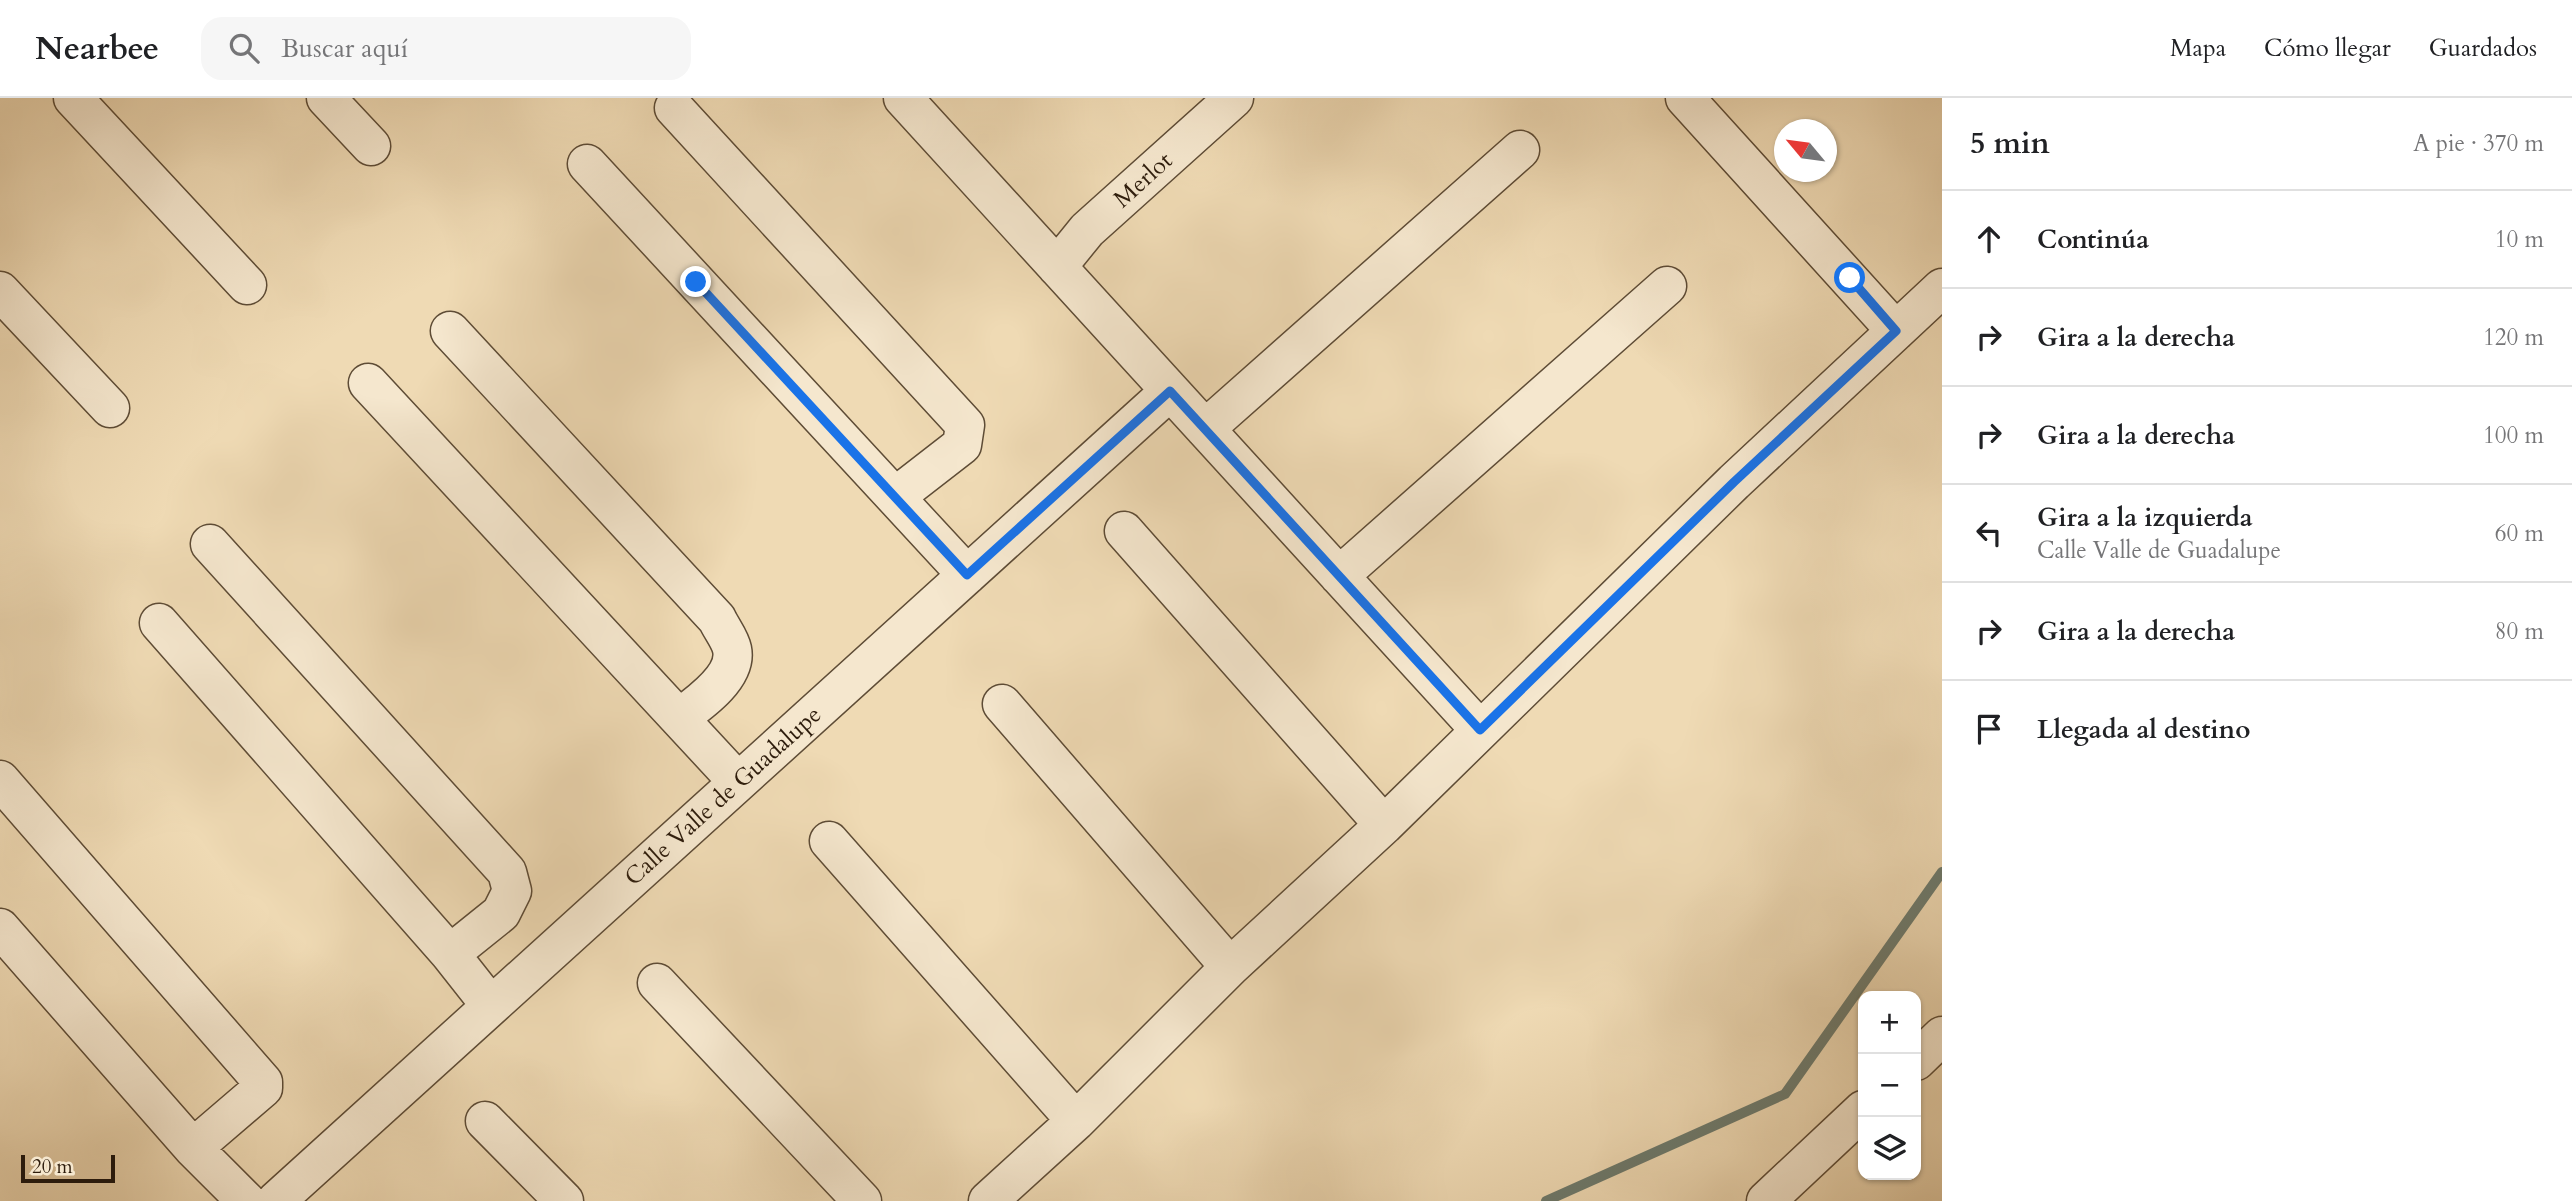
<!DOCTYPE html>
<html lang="es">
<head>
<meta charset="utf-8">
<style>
	body { margin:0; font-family:Cardo,serif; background:#f6f6f6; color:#202124 }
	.controls { position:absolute; right:21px; bottom:21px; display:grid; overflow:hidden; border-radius:14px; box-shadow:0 2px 5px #0004 }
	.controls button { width:63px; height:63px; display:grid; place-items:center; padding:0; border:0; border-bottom:2px solid #e0e0e0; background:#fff; color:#202124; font:35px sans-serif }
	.compass { position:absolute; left:1774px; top:21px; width:63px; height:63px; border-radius:50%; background:#fff; box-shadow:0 2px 5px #0004; rotate:299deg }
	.scale { position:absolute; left:21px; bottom:18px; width:94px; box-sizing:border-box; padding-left:7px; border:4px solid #2d1c0c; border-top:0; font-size:19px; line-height:24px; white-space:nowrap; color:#2d1c0c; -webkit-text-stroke:5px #f5e7ce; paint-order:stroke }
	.stop { position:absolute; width:21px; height:21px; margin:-16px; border:5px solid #1a73e8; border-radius:50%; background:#fff }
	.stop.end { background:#1a73e8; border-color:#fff; box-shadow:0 2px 7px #0008 }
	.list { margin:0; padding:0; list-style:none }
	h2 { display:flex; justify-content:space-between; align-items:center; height:91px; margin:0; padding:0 28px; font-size:30px }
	h2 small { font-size:23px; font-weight:400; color:#757577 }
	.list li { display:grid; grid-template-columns:46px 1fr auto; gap:21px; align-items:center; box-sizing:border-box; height:98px; padding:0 28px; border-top:2px solid #e0e0e0 }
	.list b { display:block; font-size:26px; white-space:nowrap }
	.list p { margin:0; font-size:23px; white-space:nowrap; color:#757577 }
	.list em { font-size:23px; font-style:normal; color:#757577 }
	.icon { flex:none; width:38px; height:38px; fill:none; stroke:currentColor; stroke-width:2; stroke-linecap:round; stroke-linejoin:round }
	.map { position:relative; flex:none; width:1942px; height:1103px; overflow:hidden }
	header { display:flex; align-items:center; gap:42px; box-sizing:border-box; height:98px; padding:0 35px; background:#fff; border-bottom:2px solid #e0e0e0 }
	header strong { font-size:33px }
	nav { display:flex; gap:38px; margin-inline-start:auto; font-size:24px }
	.search { width:490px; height:63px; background:#f6f6f6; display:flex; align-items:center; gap:18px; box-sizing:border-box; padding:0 24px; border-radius:21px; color:#757577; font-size:26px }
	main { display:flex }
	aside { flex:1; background:#fff }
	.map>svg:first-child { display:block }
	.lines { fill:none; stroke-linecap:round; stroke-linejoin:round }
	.stream { stroke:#6e7b6e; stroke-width:10 }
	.minor-casing { stroke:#5e4c36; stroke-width:41 }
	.minor { stroke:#f5e7ce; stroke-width:38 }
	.route { stroke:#1a73e8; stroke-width:9 }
	.labels { text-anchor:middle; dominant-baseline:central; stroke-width:5; stroke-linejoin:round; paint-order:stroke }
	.street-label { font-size:24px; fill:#2d1c0c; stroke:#f5e7ce }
</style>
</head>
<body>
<header>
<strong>Nearbee</strong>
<div class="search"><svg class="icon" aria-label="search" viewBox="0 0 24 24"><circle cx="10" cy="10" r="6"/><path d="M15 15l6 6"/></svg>Buscar aquí</div>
<nav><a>Mapa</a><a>Cómo llegar</a><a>Guardados</a></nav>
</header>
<main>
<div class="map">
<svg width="1942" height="1103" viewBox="0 0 1942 1103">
	<rect width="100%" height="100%" fill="#efdab4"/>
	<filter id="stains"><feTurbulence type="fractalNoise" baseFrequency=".00286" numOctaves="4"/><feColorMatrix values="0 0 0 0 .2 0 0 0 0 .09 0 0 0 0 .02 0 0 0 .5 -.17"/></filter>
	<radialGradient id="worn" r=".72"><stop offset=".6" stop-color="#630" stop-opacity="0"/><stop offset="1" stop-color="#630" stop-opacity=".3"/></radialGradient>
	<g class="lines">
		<path class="stream" d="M1546,1103L1785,996L1942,774"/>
		<g class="minor-casing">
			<path id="minor" d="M73,0L247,187
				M326,0L371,48
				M903,0L1480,632
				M1685,0L1896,233
				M674,10L965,327L962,347L895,399
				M587,66L967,477
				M1057,169L1087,132L1234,0
				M0,193L110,310
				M450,233L717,521C721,530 730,541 732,551C738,579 698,606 679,620
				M368,285L738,684
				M1205,331L1520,52
				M1124,433L1384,727
				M210,446L507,774L512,793L501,815L450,856
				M1339,478L1667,188
				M159,525L450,856L491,908
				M1002,606L1230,869
				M0,682L263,984V990L193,1050
				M829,743L1076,1023
				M0,830L193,1050L246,1103
				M657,885L862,1103
				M1916,963L1942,938
				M485,1023L564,1103
				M276,1103L1170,293
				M988,1103L1076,1023L1230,869L1384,727L1734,384L1942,190
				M1766,1103L1863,1012"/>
		</g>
		<use href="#minor" class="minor"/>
	</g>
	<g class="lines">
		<path class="route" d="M696,184L967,477L1170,293L1480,632L1734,384L1896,233L1850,180"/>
	</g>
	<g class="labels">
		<g class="street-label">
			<text transform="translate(1143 82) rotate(-42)">Merlot</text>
			<text transform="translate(723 698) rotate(-42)">Calle Valle de Guadalupe</text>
		</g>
	</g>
	<rect width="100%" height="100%" filter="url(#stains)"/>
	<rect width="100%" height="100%" fill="url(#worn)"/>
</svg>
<div class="controls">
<button>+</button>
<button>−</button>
<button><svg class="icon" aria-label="layers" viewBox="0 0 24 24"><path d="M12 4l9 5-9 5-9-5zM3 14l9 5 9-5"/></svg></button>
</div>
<svg class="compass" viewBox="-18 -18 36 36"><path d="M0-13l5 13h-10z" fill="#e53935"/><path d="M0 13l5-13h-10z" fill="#757577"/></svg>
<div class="scale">20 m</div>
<div class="stop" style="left:1850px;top:180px"></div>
<div class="stop end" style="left:696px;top:184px"></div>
</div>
<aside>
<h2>5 min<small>A pie · 370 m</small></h2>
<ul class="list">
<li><svg class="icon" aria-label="ahead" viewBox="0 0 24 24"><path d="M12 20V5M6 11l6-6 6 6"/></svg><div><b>Continúa</b></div><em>10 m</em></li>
<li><svg class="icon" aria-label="right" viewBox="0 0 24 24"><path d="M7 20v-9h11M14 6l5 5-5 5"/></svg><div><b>Gira a la derecha</b></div><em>120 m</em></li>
<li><svg class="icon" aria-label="right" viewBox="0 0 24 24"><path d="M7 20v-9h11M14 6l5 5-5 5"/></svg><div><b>Gira a la derecha</b></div><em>100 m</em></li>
<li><svg class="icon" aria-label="left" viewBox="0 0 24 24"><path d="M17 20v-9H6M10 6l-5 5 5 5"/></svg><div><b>Gira a la izquierda</b><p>Calle Valle de Guadalupe</p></div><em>60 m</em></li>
<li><svg class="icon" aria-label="right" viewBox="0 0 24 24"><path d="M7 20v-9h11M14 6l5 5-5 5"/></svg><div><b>Gira a la derecha</b></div><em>80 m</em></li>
<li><svg class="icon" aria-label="arrive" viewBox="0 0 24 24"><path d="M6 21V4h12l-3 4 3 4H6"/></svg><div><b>Llegada al destino</b></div></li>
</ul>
</aside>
</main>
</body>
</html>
